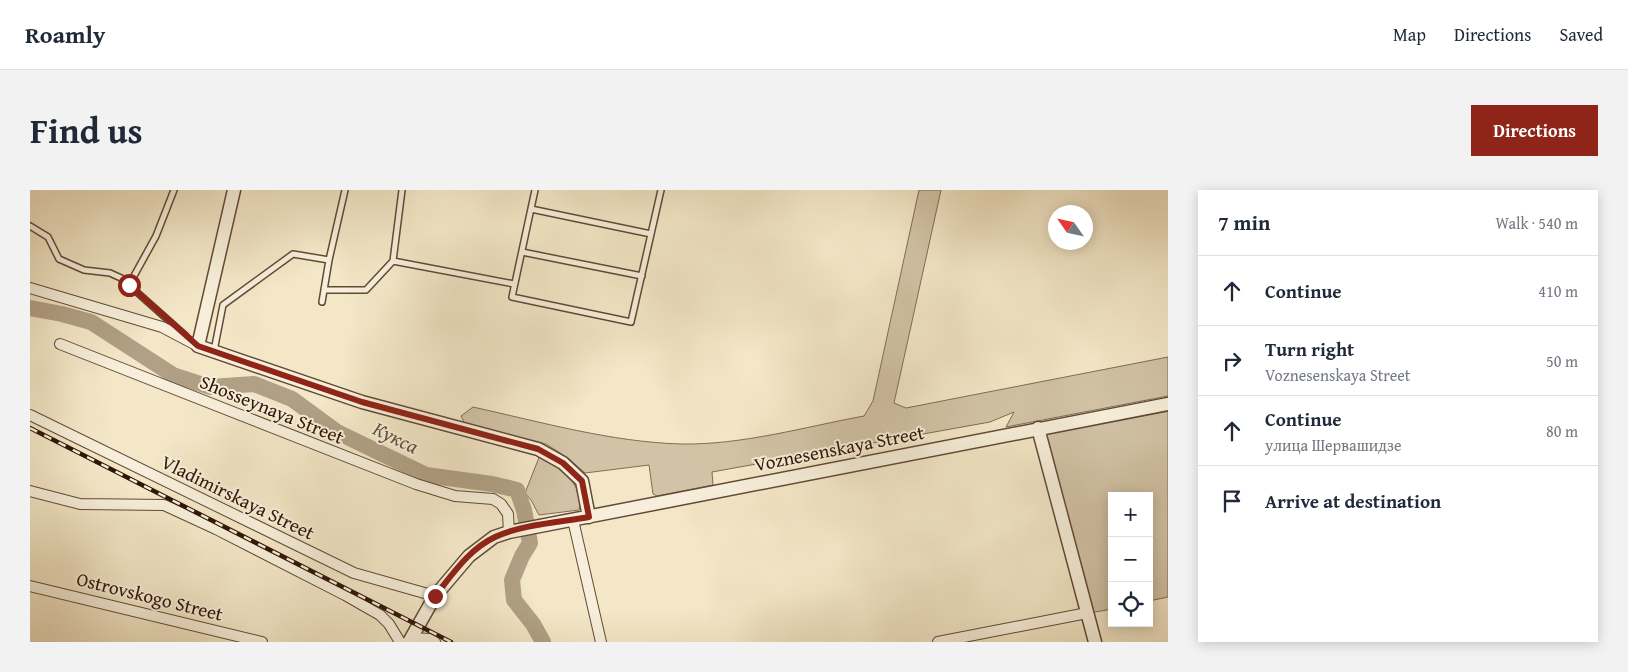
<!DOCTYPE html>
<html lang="en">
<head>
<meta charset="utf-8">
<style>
	body { margin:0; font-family:"Gentium Book Plus",serif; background:#f2f2f3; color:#1f2937 }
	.controls { position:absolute; right:15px; bottom:15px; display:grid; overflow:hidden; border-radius:0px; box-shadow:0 2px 12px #0003 }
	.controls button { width:45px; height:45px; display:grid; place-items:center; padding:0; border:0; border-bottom:1px solid #e0e1e3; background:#fff; color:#1f2937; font:25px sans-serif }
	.compass { position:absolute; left:1018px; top:15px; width:45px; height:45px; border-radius:50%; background:#fff; box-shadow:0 2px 12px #0003; rotate:304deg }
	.stop { position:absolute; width:15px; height:15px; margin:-11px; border:4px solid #8f2418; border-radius:50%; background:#fff }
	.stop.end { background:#8f2418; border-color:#fff; box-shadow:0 1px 5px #0008 }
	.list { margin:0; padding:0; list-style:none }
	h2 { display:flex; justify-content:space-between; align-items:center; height:65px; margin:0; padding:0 20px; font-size:21px }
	h2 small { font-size:16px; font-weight:400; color:#747a83 }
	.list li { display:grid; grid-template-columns:32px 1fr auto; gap:15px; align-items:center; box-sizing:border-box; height:70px; padding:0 20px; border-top:1px solid #e0e1e3 }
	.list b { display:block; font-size:19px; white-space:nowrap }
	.list p { margin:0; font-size:16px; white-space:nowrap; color:#747a83 }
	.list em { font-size:16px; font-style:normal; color:#747a83 }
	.icon { flex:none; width:28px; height:28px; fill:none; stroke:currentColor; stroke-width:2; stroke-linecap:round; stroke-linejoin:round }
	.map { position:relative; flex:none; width:1138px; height:452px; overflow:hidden; border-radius:0px }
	header { display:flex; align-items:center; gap:30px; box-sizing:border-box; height:70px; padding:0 25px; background:#fff; border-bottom:1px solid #e0e1e3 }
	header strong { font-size:24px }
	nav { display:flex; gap:28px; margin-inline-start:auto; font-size:18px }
	.intro { display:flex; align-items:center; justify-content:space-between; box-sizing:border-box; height:120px; padding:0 30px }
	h1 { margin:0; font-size:35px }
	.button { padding:12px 22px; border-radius:0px; background:#8f2418; color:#fff; font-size:18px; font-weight:700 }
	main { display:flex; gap:30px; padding:0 30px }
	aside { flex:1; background:#fff; border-radius:0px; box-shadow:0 2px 12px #0003 }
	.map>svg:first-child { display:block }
	.green { fill:#d2c3a6; stroke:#816c56 }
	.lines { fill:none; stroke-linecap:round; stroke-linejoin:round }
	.river { stroke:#b1a085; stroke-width:16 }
	.service-casing { stroke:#614a36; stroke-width:8 }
	.minor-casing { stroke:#614a36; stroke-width:12 }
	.tertiary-casing { stroke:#614a36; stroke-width:15 }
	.service { stroke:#f7efdb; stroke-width:5 }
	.minor { stroke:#f7efdb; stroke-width:10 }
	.tertiary { stroke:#f7efdb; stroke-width:12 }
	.rail-casing { stroke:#301505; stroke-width:4.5 }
	.rail { stroke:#f7efdb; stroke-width:2.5; stroke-dasharray:8; stroke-linecap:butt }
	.route { stroke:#8f2418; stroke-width:6 }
	.labels { text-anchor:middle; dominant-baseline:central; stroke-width:4; stroke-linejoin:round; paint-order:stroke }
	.street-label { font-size:19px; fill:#301505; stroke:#f7efdb }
	.water-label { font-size:20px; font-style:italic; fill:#644d38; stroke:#f7efdb }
</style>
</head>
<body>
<header>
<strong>Roamly</strong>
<nav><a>Map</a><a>Directions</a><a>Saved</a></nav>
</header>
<div class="intro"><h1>Find us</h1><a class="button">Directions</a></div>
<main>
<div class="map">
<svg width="1138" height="452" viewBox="0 0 1138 452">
	<rect width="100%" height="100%" fill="#f3e7c7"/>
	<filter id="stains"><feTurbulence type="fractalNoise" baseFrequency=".004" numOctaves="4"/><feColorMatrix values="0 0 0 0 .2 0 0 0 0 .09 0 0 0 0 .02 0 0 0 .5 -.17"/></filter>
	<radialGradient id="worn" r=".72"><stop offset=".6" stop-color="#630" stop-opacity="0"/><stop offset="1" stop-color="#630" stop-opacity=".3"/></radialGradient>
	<path class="green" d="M889,0H911L864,213L876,218L1138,167V206L976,237L984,222L960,232L682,282L683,295L627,306L623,304L619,275L555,283L538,268L516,254L435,234L431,226L443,217C511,232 581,252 651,254C713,255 774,237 834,226L843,211Z
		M1138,221V407L1119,411V306H1082V419L1060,423L1015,244Z
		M510,265C528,276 555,294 549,320L509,325L501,310L495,303Z"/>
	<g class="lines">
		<path class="river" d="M0,118L32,124L61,132L143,185L180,197L224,194L262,209L307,242L396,285L462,294L487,300L494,320L500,353L492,366L482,390L484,410L503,434L513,452"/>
		<g class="service-casing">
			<path id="service" d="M505,0L482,107L601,132L631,0
				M501,19L621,44
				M0,36L18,47L29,69L54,80L80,83L91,88L156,146
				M492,62L612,86
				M363,71L484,94
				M99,95L126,46L144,0
				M294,100H336L363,71L372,0
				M292,112L299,70L315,0
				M184,161L193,115L263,64L299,70"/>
		</g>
		<g class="minor-casing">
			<path id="minor" d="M0,98L132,137L168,156
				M30,154L386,294L425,306L463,309L471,314L478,324L479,342
				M0,225L324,383L405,406
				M0,301L50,314L134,315L186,339L315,405L350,425L359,434L370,452
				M543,330L571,452
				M0,396L232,452
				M382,448L400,449L405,452
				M908,452L1057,423"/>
		</g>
		<g class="tertiary-casing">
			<path id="tertiary" d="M204,0L168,156L332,212L508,259L533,273L552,291L559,327
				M1008,238L1065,452
				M379,452L405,406L439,366L464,347L479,342L1138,214"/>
		</g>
		<use href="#service" class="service"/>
		<use href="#minor" class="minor"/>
		<use href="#tertiary" class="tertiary"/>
		<g class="rail-casing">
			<path id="rail" d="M0,238L421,452"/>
		</g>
		<use href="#rail" class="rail"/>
	</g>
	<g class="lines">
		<path class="route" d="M99,95L168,156L332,212L508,259L533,273L552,291L559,327C530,332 490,335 465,347C439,359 422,385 405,406"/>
	</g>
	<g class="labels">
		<g class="street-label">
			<text transform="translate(242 219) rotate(22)">Shosseynaya Street</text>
			<text transform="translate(809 258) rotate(-11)">Voznesenskaya Street</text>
			<text transform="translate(208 307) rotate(26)">Vladimirskaya Street</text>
			<text transform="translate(120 406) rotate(14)">Ostrovskogo Street</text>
		</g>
		<g class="water-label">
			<text transform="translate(366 247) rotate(26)">Кукса</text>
		</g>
	</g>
	<rect width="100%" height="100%" filter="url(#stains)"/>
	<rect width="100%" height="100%" fill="url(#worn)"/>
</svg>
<div class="controls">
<button>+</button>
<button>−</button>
<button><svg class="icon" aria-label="locate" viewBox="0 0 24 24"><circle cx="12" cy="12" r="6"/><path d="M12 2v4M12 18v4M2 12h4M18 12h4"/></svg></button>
</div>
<svg class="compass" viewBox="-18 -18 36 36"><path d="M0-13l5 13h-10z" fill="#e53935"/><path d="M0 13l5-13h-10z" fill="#747a83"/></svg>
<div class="stop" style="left:99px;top:95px"></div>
<div class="stop end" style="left:405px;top:406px"></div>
</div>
<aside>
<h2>7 min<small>Walk · 540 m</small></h2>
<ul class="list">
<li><svg class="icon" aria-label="ahead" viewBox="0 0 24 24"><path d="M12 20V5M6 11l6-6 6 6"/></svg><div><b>Continue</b></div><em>410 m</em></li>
<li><svg class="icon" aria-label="right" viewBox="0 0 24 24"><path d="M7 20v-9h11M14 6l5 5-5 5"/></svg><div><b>Turn right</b><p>Voznesenskaya Street</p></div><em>50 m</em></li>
<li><svg class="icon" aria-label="ahead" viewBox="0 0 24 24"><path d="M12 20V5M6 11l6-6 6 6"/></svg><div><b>Continue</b><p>улица Шервашидзе</p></div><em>80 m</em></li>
<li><svg class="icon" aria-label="arrive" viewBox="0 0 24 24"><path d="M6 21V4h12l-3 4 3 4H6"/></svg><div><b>Arrive at destination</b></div></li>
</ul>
</aside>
</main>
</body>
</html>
